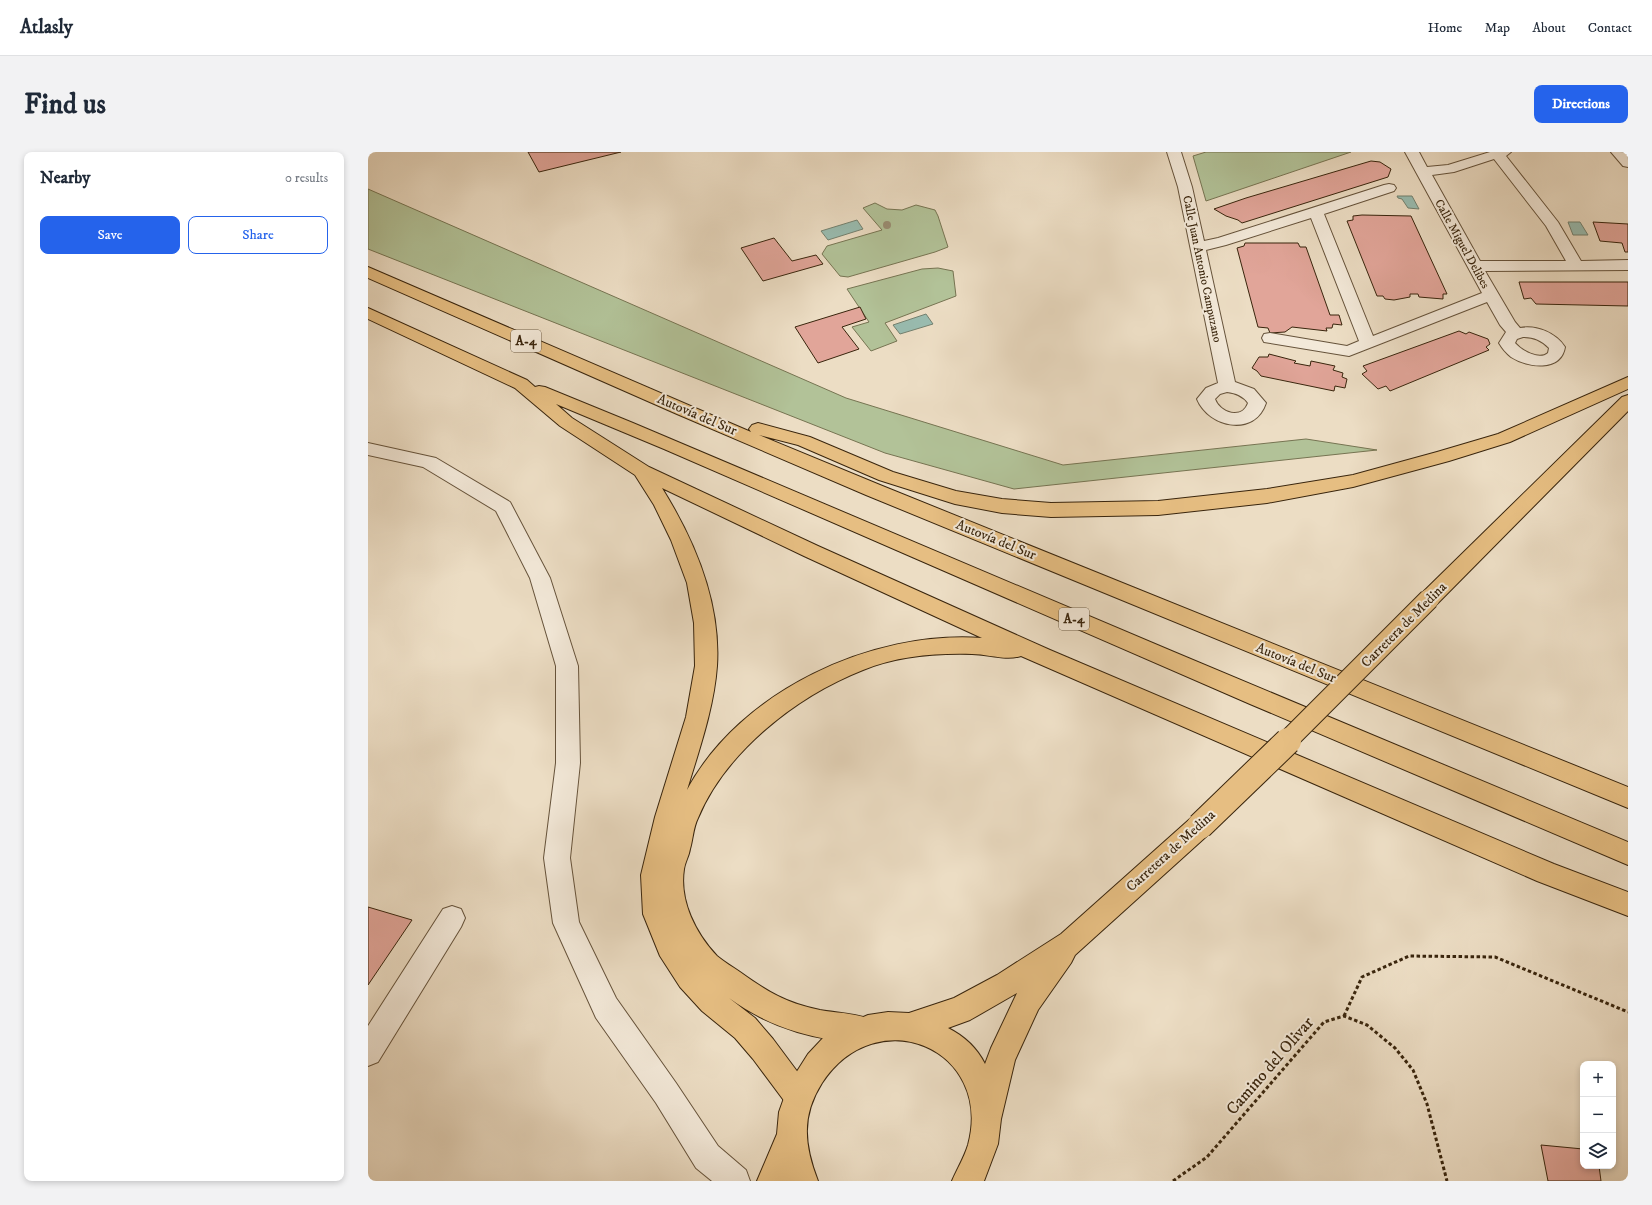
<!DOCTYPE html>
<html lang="en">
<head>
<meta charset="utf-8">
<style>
	body { margin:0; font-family:"IM FELL DW Pica",serif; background:#f2f2f3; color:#1f2937 }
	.controls { position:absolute; right:12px; bottom:12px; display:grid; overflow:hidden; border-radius:8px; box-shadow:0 2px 6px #0003 }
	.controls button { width:36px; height:36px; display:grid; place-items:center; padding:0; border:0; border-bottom:1px solid #e0e1e3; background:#fff; color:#1f2937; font:20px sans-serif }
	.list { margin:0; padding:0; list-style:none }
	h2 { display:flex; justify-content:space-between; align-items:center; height:52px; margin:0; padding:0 16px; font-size:17px }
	h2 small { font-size:13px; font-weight:400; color:#747a83 }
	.actions { display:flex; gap:8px; padding:12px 16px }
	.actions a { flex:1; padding:9px 0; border:1px solid #2563eb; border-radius:8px; text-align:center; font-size:14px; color:#2563eb }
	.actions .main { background:#2563eb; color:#fff }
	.icon { flex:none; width:22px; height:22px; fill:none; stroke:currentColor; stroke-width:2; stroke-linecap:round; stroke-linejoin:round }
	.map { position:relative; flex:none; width:1260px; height:1029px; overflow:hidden; border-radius:8px }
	header { display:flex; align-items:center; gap:24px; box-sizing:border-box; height:56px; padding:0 20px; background:#fff; border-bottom:1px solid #e0e1e3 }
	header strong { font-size:19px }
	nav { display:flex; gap:22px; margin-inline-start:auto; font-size:14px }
	.intro { display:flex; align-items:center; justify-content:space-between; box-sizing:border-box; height:96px; padding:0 24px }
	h1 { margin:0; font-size:28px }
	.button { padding:10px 18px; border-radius:8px; background:#2563eb; color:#fff; font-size:14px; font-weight:700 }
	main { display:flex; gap:24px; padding:0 24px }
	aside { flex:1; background:#fff; border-radius:8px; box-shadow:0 2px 6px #0003 }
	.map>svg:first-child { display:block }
	.green { fill:#b2c298; stroke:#767452 }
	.water { fill:#99bcb0; stroke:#73806f }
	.building { fill:#e1a599; stroke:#39250d }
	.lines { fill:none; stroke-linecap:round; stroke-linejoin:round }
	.minor-casing { stroke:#66533b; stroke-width:2 }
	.major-casing { stroke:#39250d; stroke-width:2 }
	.highway-casing { stroke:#39250d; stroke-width:2 }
	.path { stroke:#39250d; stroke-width:3; stroke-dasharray:3.5 2.5; stroke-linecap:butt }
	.minor { fill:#f3e9d9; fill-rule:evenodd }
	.major { fill:#e6be82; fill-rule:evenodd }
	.highway { fill:#e6be82; fill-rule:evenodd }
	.major-bridge-far1-casing { stroke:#39250d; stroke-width:22; stroke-linecap:butt }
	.major-bridge-casing { stroke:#39250d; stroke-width:28; stroke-linecap:butt }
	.major-bridge-far1 { stroke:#e6be82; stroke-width:20 }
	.major-bridge { stroke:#e6be82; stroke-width:26 }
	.tree { fill:#9a8d73 }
	.labels { text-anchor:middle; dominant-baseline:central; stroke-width:4; stroke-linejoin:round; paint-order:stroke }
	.far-street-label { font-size:12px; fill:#39250d; stroke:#f3e9d9 }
	.shield { fill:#f3e9d9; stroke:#71604a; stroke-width:1 }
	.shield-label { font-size:13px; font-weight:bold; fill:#39250d }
	.street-label { font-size:14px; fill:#39250d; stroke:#f3e9d9 }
	.near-street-label { font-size:17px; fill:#39250d; stroke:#f3e9d9 }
</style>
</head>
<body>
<header>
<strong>Atlasly</strong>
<nav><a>Home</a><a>Map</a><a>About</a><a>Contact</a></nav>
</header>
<div class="intro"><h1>Find us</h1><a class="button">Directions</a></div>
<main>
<aside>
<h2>Nearby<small>0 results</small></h2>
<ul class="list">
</ul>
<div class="actions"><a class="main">Save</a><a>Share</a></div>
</aside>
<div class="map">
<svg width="1260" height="1029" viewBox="0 0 1260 1029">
	<rect width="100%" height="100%" fill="#ecddc4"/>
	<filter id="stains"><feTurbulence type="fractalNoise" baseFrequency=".005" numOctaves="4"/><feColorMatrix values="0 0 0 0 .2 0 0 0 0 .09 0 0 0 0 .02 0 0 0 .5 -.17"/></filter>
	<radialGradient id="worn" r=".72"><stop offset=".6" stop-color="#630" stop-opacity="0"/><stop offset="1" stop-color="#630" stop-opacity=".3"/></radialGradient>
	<path class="green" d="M838,0H983L838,49L825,4Z
		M0,37L478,246L695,313L938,287L1009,298L646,337L517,301L0,97Z
		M507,51L519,57L534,58L548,53L567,58L570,64L580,95L567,100L480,125L472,124L454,102L459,94L514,78L495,56Z
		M570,116L585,119L588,144L517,171L529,189L503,199L484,175L501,170L479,137L554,117Z"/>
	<path class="water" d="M1029,44H1044L1051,57L1040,56L1034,47L1030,46Z
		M489,68L495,77L460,88L453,79Z
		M1200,70H1212L1220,83H1205Z
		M558,162L565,172L532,182L525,173Z"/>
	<path class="building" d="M160,0H253L171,20Z
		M1003,9L1012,10L1023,17L1020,25L874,71L870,68L858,64L846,57L878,46Z
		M994,63L1043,64L1079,142H1075V147L1051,145L1050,142H1042V145L1026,148L1017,147L1015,144H1009L979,69L985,68V64Z
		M1225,70L1260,72V100H1257L1254,91L1232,89Z
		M406,86L424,109L448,103L455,112L395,129L373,96Z
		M877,91H930L932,95H938L962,163H971L974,173L965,172L964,176H958L959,179L924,175L917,180L902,181L900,176L890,175L869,96L876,94Z
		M1151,130H1260V154L1168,152L1163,146L1156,147Z
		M492,155L498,167L474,175L491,197L450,211L427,175Z
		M1091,179L1098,182L1101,180L1120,187L1122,192L1118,195L1121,198L1022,239L1018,234L1010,237L994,222L999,219L995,214Z
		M901,202L928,209L926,211L942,214L943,209L967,214L965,218L975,221L974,225L979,227L977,236L967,234L966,239L893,224L889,219L884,216L891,205H900Z
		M0,755L44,768L0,833Z
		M1173,993L1215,997V1014H1231L1233,1029H1180Z"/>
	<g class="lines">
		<g class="minor-casing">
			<path id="minor" d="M799,0H813L824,35L836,89L850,86L1016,33L1021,32L1026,33L1028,36L1026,39L956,62L1005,184L1114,141L1037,0H1051L1059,15L1080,13L1122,0H1143L1138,4L1190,70L1213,109L1260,108V118L1117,119L1147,170L1152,176C1169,173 1188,181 1197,195C1193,220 1160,216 1143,205C1138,201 1134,196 1131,191L1138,180L1132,173L1119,150L981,204L896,190L894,186L896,182L902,181L979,194L991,189L943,66L858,93L838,98L867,230L886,237L898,251C887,285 841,276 829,247L838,236L850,231L810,35ZM1126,7L1178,74L1198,109H1112L1064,23L1086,20ZM1155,185C1166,185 1173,188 1181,196L1180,201C1171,209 1153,198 1147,191L1149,187ZM859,240C868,241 875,244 880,251C874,268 852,261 847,247L852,242Z
				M1243,0H1257L1260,3V15L1255,14Z
				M0,291L68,306L142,350L182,426L210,514L212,611L202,706L211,770L248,846L308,931L350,994L378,1018L382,1029H344L328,1016L288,951L228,866L185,771L176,706L188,611V514L162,426L128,359L55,315L0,303Z
				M84,754L93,757L97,766L93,775L10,910L0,914V874L75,757Z"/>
		</g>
		<g class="major-casing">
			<path id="major" d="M1260,243V259L1068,453L1061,455L1054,453L1051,447L1054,441L1254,245Z
				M832,663L841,666L844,674L841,682L707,803L703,811L670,858L647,908L633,967L630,992L616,1029H584C589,1017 596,1006 600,993C626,897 509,847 454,931C433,964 436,993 450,1029H389L409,982L411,960L421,932L440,902L455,886L472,875L500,863L520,860L541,861L586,846L629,823L693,782L823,666ZM649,841L623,896L617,912C609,896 596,884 580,876L602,868Z"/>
		</g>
		<g class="highway-casing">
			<path id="highway" d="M0,115L383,280L381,277L384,273L390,271L442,285L525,320L588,339L634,347L683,351L790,349L899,337L985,323L1069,300L1130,282L1260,225V237L1142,290L1081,309L985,335L899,351L790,363L683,365L634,361L587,352L511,328L430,293L391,283L512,333L1260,635V656L498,343L309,262L0,126Z
				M0,156L159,228L167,235L171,234L177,235L265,271L806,500L1260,690V713L882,552L296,297L188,252L204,266L281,315L450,394L682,498L1186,712L1260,740V764L1169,729L653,504C638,509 619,502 604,502C568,501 529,504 495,518C429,544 358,599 330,666C325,676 325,687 322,697C321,704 317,710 316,717C311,749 328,782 349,804C356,810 365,815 372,820C400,840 418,851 452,858C469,861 488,861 504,868L508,878L504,888C491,893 479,890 465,888C427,882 392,869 361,846L387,866L405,887L440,934L445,944L440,954L430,959L420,954L385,907L367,886L334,859L312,835L292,804L275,762L273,723L287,665L318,565L327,514L326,471L319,431L303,388L286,353L267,323L192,274L147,236L0,167ZM294,336L436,404L614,486C504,478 372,539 319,638C331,598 346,556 349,514C353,451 327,389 294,336Z"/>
		</g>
		<path class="path" d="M976,864L994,825L1041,804L1127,805L1260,860
			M805,1029L839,1005L956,870L976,864L999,873L1027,896L1045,918L1059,952L1079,1029"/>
		<use href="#minor" class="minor"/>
		<use href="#major" class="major"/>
		<use href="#highway" class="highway"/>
		<g class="major-bridge-far1-casing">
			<path id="major-bridge-far1" d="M918,590L1061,447"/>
		</g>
		<g class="major-bridge-casing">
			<path id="major-bridge" d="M832,674L920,589"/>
		</g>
		<use href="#major-bridge-far1" class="major-bridge-far1"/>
		<use href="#major-bridge" class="major-bridge"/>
	</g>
	<circle class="tree" cx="519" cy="73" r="4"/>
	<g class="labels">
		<g class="far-street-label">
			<text transform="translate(1094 92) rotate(61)">Calle Miguel Delibes</text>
			<text transform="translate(834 117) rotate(78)">Calle Juan Antonio Campuzano</text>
		</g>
		<g class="shield">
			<rect x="143" y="178" width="30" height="22" rx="3"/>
			<rect x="691" y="456" width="30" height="22" rx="3"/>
		</g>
		<g class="shield-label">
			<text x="158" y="189">A-4</text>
			<text x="706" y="467">A-4</text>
		</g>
		<g class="street-label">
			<text transform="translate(329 263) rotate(23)">Autovía del Sur</text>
			<text transform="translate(628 388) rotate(22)">Autovía del Sur</text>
			<text transform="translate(1036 473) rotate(-45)">Carretera de Medina</text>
			<text transform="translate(928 511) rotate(22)">Autovía del Sur</text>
			<text transform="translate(803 699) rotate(-42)">Carretera de Medina</text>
		</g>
		<g class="near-street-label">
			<text transform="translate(902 914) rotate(-49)">Camino del Olivar</text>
		</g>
	</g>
	<rect width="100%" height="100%" filter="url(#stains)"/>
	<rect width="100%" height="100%" fill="url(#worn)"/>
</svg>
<div class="controls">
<button>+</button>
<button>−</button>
<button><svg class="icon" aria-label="layers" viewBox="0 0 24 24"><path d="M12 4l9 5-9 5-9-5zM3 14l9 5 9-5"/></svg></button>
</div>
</div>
</main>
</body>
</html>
